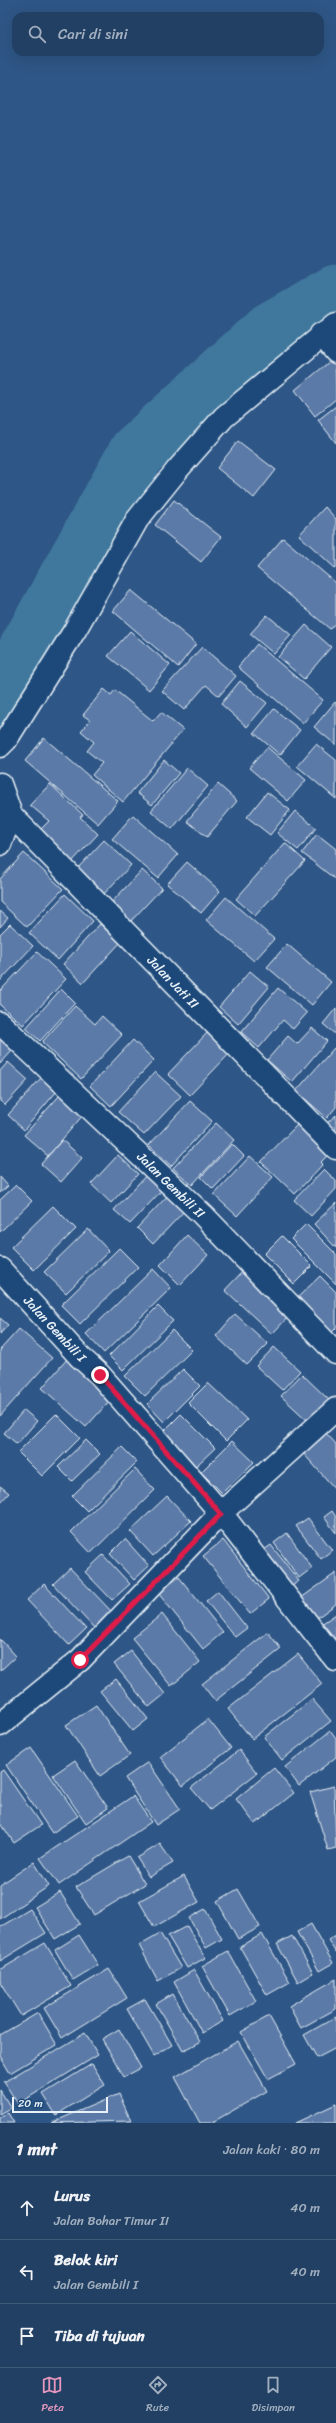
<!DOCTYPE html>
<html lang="id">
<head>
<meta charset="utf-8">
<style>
	body { margin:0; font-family:Sriracha,sans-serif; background:#2a476a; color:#f1f3f6 }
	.scale { position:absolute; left:12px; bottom:10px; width:96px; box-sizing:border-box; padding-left:4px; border:2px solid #e8f1f8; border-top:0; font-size:11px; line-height:14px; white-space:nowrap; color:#e8f1f8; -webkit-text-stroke:3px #1f4a7a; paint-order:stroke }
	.stop { position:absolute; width:12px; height:12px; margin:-9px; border:3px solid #e11d48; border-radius:50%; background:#fff }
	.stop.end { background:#e11d48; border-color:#fff; box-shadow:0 1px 4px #0008 }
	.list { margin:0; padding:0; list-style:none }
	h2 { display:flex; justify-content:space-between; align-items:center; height:52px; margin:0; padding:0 16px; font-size:17px }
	h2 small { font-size:13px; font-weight:400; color:#a2afbf }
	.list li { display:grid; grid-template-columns:26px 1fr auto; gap:12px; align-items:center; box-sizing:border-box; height:64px; padding:0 16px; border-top:1px solid #3f5978 }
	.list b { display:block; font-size:15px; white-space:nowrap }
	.list p { margin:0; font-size:13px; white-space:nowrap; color:#a2afbf }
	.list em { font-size:13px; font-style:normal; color:#a2afbf }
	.icon { flex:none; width:22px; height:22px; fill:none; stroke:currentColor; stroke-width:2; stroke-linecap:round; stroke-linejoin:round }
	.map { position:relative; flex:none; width:336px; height:2123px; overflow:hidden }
	.search { position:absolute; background:#224064; box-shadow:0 4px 16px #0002; left:12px; right:12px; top:12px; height:44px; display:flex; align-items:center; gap:10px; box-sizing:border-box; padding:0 14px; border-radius:12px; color:#a2afbf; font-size:15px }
	.sheet { height:244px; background:#224064 }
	nav { display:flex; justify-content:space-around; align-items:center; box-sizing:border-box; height:56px; border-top:1px solid #3f5978; background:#224064; font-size:11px; color:#a2afbf }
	nav a { display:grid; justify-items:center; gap:2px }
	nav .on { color:#e797bd }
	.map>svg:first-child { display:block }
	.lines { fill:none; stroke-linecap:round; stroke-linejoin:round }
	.river { stroke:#41789d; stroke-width:57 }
	.building { fill:#5b7aa7; stroke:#e8f1f8 }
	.minor-casing { stroke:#e8f1f8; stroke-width:25 }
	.minor { stroke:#1f4a7a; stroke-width:22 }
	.route { stroke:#e11d48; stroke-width:5 }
	.labels { text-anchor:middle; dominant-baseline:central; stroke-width:3; stroke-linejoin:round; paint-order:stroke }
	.street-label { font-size:13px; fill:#e8f1f8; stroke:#1f4a7a }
</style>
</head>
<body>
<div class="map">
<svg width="336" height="2123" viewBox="0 0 336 2123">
	<rect width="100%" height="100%" fill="#2e5686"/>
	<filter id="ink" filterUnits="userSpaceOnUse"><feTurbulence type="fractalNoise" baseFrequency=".025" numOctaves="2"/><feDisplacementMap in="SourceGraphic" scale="8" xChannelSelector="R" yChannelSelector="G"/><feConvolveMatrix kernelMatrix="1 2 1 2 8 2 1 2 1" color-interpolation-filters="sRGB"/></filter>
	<g filter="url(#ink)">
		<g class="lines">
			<path class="river" d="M0,698L137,452L271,330L336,293"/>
		</g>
		<path class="building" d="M335,357L336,399L315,416L295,390Z
			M336,406V443L318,420Z
			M238,441L276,470L254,498L217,468Z
			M174,500L221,537L201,562L155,525Z
			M325,507L336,519V569L299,535Z
			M283,538L336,583V622L330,629L257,568Z
			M131,590L196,644L178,667L113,611Z
			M267,615L291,635L274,654L250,634Z
			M306,625L331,647L304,679L278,657Z
			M130,631L170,665L149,690L108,656Z
			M257,644L323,700L303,723L238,667Z
			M202,647L236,676L219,696L206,685L184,710L162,691Z
			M240,681L267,703L247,727L221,704Z
			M104,689L111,695L115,690L153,721L161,712L183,730L123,802L92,775L102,763L87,751L94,742L81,731L90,720L83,715Z
			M335,702L336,703V745L314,727Z
			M274,709L300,730L280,755L254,733Z
			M44,738L118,801L98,824L25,761Z
			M316,744L336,760V799L297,766Z
			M267,747L306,780L288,801L249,768Z
			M164,760L179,773L152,805L137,793Z
			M187,768L208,786L172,829L151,811Z
			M50,784L83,815L80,817L98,834L69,865L36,834L49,821L30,805Z
			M218,784L237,801L207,837L187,821Z
			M267,792L290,810L270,835L247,817Z
			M295,811L316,828L298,850L277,833Z
			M133,815L178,855L158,878L112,839Z
			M317,834L336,849V880L302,853Z
			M104,840L131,865L102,896L75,871Z
			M285,843L305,861L255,916L236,899Z
			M24,853L63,889L27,927L0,902V879Z
			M187,862L220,891L201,913L167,884Z
			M142,870L162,888L130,922L110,904Z
			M65,894L93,921L58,960L29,933Z
			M226,897L274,939L254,961L206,920Z
			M0,911L8,918L0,927Z
			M10,924L33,946L0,981V934Z
			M100,924L120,943L83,983L63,964Z
			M287,944L331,982L312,1005L267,967Z
			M37,952L66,979L23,1025L0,1005V991Z
			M250,971L269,987L238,1024L219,1007Z
			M278,988L307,1013L293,1029L283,1020L259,1048L241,1032Z
			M61,989L75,1003L40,1041L26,1028Z
			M75,1006L95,1024L102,1016L122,1035L81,1079L42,1042Z
			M336,1008V1035L323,1024Z
			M312,1028L327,1041L292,1082L267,1060L288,1036L297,1044Z
			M208,1032L230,1053L190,1095L168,1074Z
			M0,1039L13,1050L0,1064Z
			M133,1040L154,1060L111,1106L90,1086Z
			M334,1048L336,1050V1107L327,1118L296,1091Z
			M8,1062L28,1080L5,1105L0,1101V1071Z
			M155,1072L181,1096L144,1135L118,1112Z
			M41,1078L57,1091L24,1130L8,1115Z
			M60,1095L83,1115L48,1156L24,1135Z
			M190,1101L212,1121L171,1166L149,1145Z
			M336,1115V1132L327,1123Z
			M216,1123L234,1140L192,1185L173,1168Z
			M297,1125L328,1155L321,1162L323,1164L295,1194L261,1162Z
			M62,1140L82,1158L61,1182L41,1164Z
			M232,1144L244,1156L213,1189L201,1177Z
			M118,1155L138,1174L111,1203L91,1184Z
			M250,1156L273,1177L237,1216L214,1195Z
			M324,1169L336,1181V1189L311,1216L294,1200Z
			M149,1172L165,1187L130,1224L114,1210Z
			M0,1177L8,1186L0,1193Z
			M16,1185L32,1201L0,1232V1200Z
			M172,1191L188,1207L153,1244L137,1228Z
			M336,1203V1248L314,1224Z
			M53,1206L76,1229L34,1270L11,1247Z
			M306,1224L336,1254V1284L291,1239Z
			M88,1229L109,1251L66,1293L44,1272Z
			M187,1235L208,1255L180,1285L160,1265Z
			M282,1236L312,1266L294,1284L264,1254Z
			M119,1248L138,1267L80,1324L61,1305Z
			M153,1269L171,1288L104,1353L86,1334Z
			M244,1270L291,1314L272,1334L225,1290Z
			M320,1276L336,1292V1328L331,1333L296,1299Z
			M158,1306L173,1321L123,1370L109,1356Z
			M235,1314L268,1344L247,1365L216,1336Z
			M0,1318L8,1325L0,1334Z
			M19,1329L52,1358L0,1416V1350Z
			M172,1330L192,1350L145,1396L125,1376Z
			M274,1347L300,1371L282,1390L256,1366Z
			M68,1358L113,1397L86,1427L42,1388Z
			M183,1369L200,1386L164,1422L147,1404Z
			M302,1374L329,1400L309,1422L281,1396Z
			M208,1383L247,1420L226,1441L188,1403Z
			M24,1410L37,1421L17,1444L4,1433Z
			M56,1414L80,1438L42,1476L18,1452Z
			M181,1414L215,1448L196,1466L163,1432Z
			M326,1433L336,1444V1490L303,1453Z
			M86,1440L100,1454L72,1481L58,1467Z
			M232,1441L254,1462L222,1493L201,1472Z
			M122,1447L137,1462L87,1511L72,1496Z
			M135,1469L155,1490L91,1553L71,1532Z
			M0,1486L9,1493L0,1503Z
			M167,1496L191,1521L153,1556L130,1531Z
			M332,1511L336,1517V1533L324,1517Z
			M308,1518L332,1550L321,1559L296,1526Z
			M287,1533L312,1568L299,1578L274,1543Z
			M125,1539L149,1566L134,1580L110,1554Z
			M223,1540L269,1599L250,1614L203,1556Z
			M271,1545L299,1581L284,1591L257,1555Z
			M103,1555L130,1584L112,1600L85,1572Z
			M70,1568L111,1611L94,1628L53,1584Z
			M336,1573V1604L310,1623L294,1603Z
			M179,1577L223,1632L203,1649L158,1593Z
			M44,1584L86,1629L69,1645L27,1600Z
			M218,1591L247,1628L235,1637L206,1601Z
			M162,1614L200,1662L171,1686L132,1638Z
			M336,1614V1637L329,1643L317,1627Z
			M268,1632L281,1649L215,1701L202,1684Z
			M0,1639L16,1656L0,1671Z
			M131,1651L165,1694L149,1707L114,1664Z
			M298,1654L322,1684L252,1739L228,1709Z
			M116,1679L148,1719L133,1731L100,1691Z
			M312,1699L331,1721L282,1760L264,1737Z
			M96,1705L130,1755L100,1776L66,1725Z
			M208,1719L231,1748L183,1786L160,1757Z
			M330,1731L336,1739V1757L299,1786L285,1767Z
			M31,1748L78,1816L52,1833L6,1765Z
			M239,1750L257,1773L210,1810L191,1788Z
			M75,1760L108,1808L86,1823L53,1775Z
			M148,1762L180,1809L156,1825L125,1778Z
			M274,1768L294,1793L255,1824L236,1799Z
			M3,1770L41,1825L14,1843L0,1822V1772Z
			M334,1786L336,1848L328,1850L310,1792Z
			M133,1796L151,1822L59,1885L40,1858Z
			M160,1844L173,1863L149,1877L137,1858Z
			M128,1856L145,1884L94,1915L76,1887Z
			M34,1862L49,1886L0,1919V1885Z
			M184,1876L199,1902L154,1927L139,1901Z
			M238,1889L260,1927L238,1939L217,1901Z
			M60,1892L80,1924L55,1939L35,1907Z
			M30,1909L46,1933L0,1961V1927Z
			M205,1909L222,1939L206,1948L189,1918Z
			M311,1924L333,1963L319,1971L297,1932Z
			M187,1926L205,1958L187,1968L168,1936Z
			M160,1933L181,1968L158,1981L139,1945Z
			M262,1934L290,1982L267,1995L240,1947Z
			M79,1935L98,1965L73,1980L55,1950Z
			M336,1935V1953L328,1940Z
			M292,1936L313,1973L298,1982L277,1944Z
			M45,1943L71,1986L21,2016L0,1982V1970Z
			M228,1951L256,2001L230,2016L202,1966Z
			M109,1969L127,1998L62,2038L44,2008Z
			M194,1970L223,2021L202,2033L174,1982Z
			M336,1979V2009L301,2028L289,2006Z
			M173,1994L200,2042L183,2051L156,2004Z
			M145,1999L172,2045L154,2056L127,2009Z
			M38,2013L57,2045L10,2073L0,2056V2035Z
			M269,2016L296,2064L268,2079L241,2032Z
			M336,2017V2048L317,2058L304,2035Z
			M119,2029L141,2068L124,2077L102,2039Z
			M85,2033L98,2055L18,2104L4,2082Z
			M238,2041L267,2091L211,2123H200L175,2077Z
			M92,2064L105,2085L56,2115L43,2094Z
			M0,2090L11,2108L0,2114Z
			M119,2094L131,2121L51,2123Z
			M336,2104V2123H295Z
			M8,2113L14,2123H0V2118Z"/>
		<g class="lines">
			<g class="minor-casing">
				<path id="minor" d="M321,334L336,352
					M0,746L6,740L75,630L137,520L178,469L224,417L336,324
					M0,784L11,815L0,844
					M11,815L336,1148
					M0,1023L203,1215L336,1353
					M0,1269L80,1357L100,1375L221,1513L336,1660
					M0,1725L80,1660L221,1513L336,1409"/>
			</g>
			<use href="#minor" class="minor"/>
		</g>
	</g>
	<g class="lines" filter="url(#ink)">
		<path class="route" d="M80,1660L221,1514L100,1375"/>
	</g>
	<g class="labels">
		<g class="street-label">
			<text transform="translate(173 982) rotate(46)">Jalan Jati II</text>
			<text transform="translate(171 1185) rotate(44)">Jalan Gembili II</text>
			<text transform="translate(55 1329) rotate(47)">Jalan Gembili I</text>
		</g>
	</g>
</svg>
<div class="scale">20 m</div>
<div class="stop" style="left:80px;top:1660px"></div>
<div class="stop end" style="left:100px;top:1375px"></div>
<div class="search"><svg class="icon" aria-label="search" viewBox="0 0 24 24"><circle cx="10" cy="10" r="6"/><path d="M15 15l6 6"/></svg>Cari di sini</div>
</div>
<section class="sheet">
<h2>1 mnt<small>Jalan kaki · 80 m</small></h2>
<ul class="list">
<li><svg class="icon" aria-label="ahead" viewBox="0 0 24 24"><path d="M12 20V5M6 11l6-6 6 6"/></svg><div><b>Lurus</b><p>Jalan Bohar Timur II</p></div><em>40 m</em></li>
<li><svg class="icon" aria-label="left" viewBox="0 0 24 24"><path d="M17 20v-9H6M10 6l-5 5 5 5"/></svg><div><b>Belok kiri</b><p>Jalan Gembili I</p></div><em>40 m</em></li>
<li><svg class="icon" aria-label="arrive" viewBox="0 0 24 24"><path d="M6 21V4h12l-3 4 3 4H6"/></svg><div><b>Tiba di tujuan</b></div></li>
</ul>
</section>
<nav>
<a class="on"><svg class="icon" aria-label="map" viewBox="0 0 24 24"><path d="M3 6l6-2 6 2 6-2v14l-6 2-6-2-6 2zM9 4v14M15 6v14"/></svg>Peta</a>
<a><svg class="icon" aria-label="directions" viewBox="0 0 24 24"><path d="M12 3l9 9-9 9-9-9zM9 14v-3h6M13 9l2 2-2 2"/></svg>Rute</a>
<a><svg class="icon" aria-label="saved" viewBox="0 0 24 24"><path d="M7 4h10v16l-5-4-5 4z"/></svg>Disimpan</a>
</nav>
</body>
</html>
